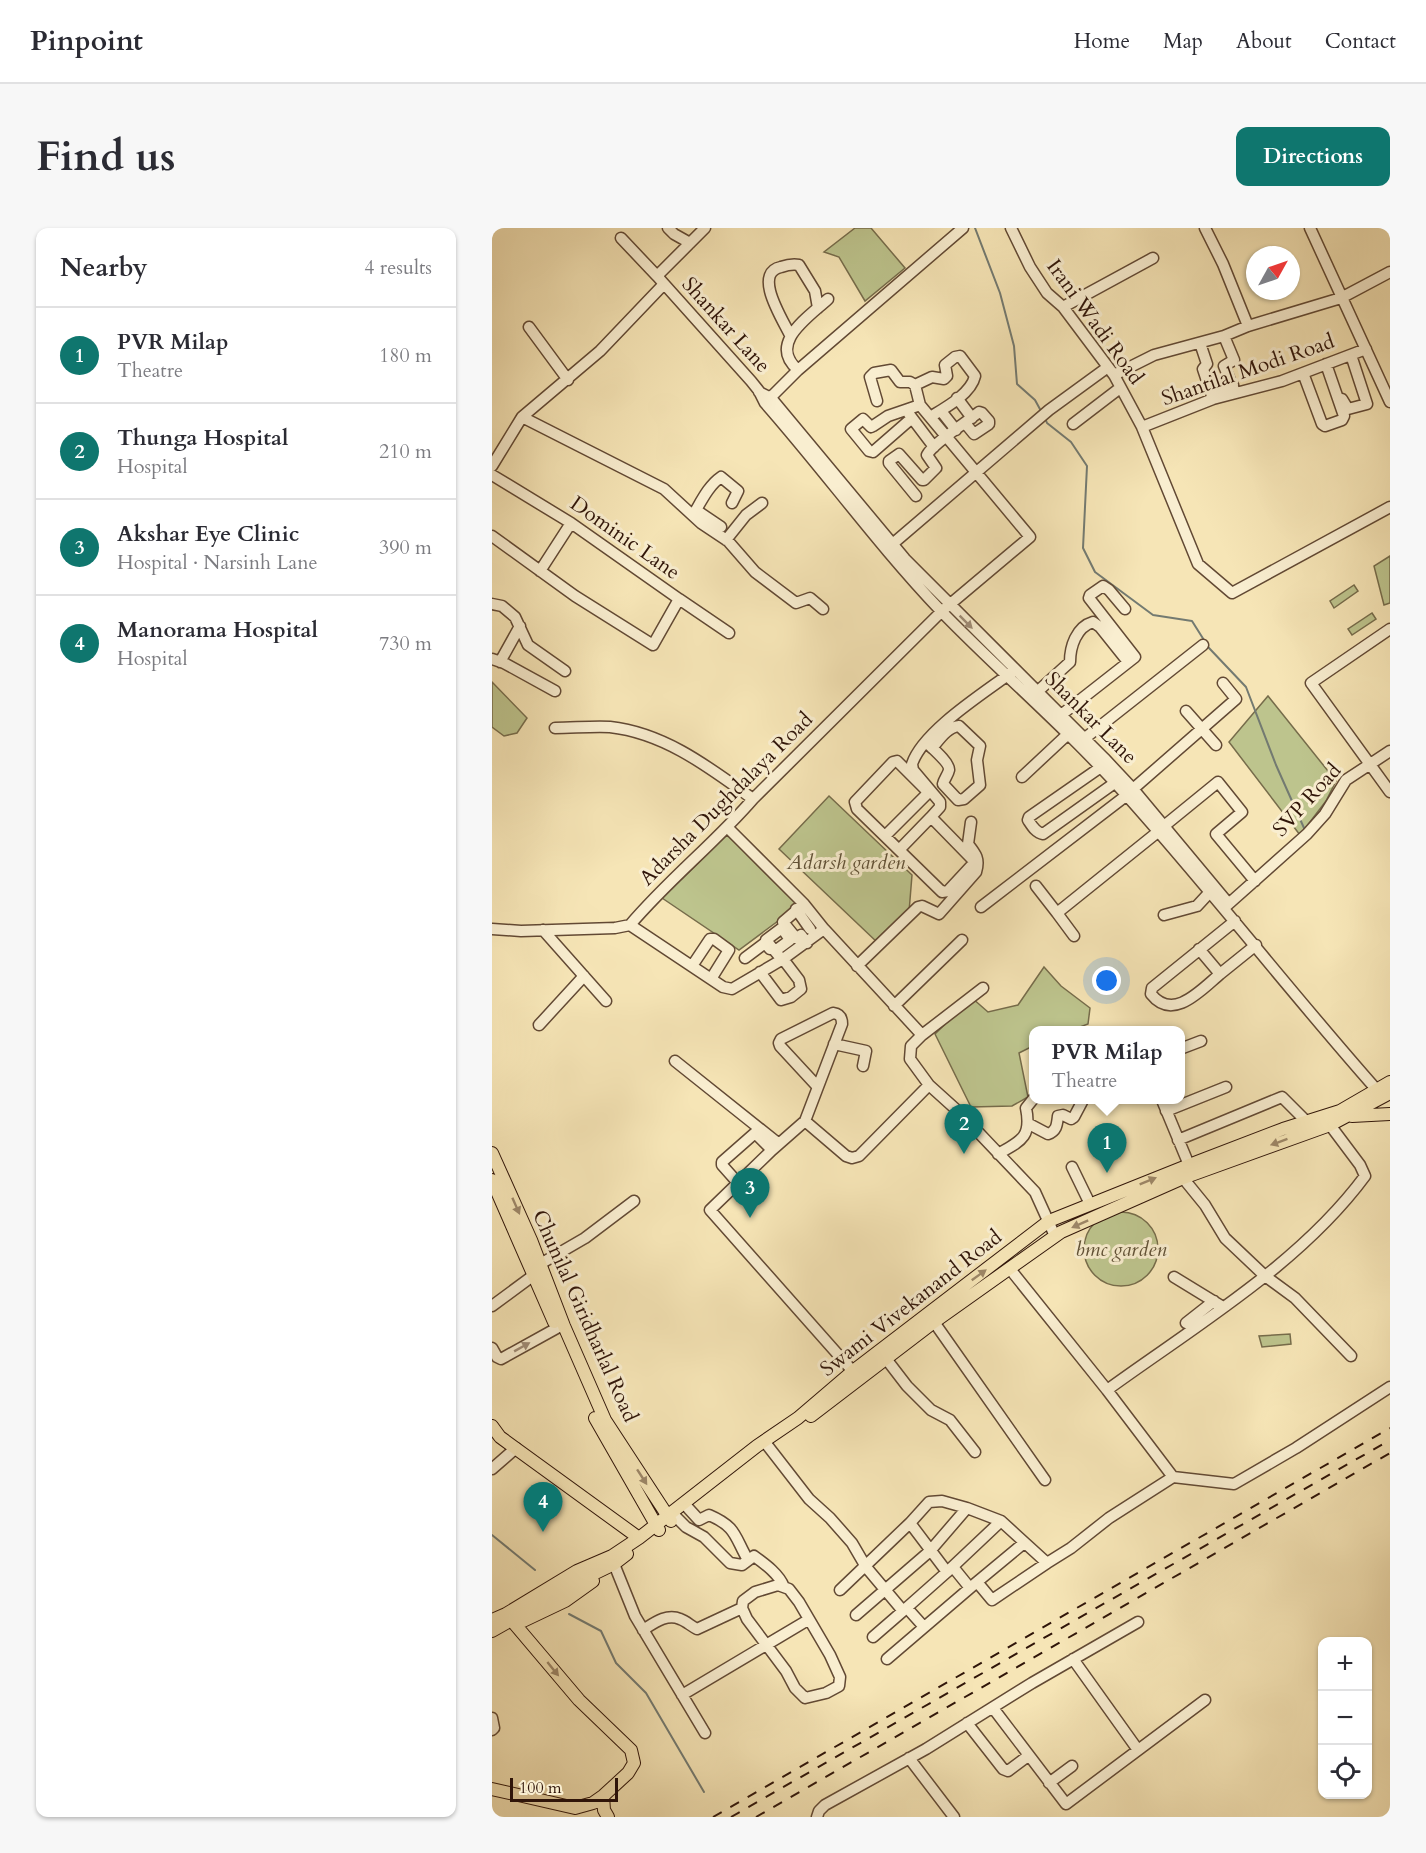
<!DOCTYPE html>
<html lang="en">
<head>
<meta charset="utf-8">
<style>
	body { margin:0; font-family:Cardo,serif; background:#f7f7f7; color:#2b2b33 }
	.controls { position:absolute; right:18px; bottom:18px; display:grid; overflow:hidden; border-radius:12px; box-shadow:0 2px 4px #0004 }
	.controls button { width:54px; height:54px; display:grid; place-items:center; padding:0; border:0; border-bottom:2px solid #e1e1e2; background:#fff; color:#2b2b33; font:30px sans-serif }
	.compass { position:absolute; left:754px; top:18px; width:54px; height:54px; border-radius:50%; background:#fff; box-shadow:0 2px 4px #0004; rotate:50deg }
	.scale { position:absolute; left:18px; bottom:15px; width:108px; box-sizing:border-box; padding-left:6px; border:3px solid #301509; border-top:0; font-size:16px; line-height:21px; white-space:nowrap; color:#301509; -webkit-text-stroke:4px #f9eed0; paint-order:stroke }
	.you { position:absolute; left:615px; top:753px; width:21px; height:21px; margin:-15px; border:4px solid #fff; border-radius:50%; background:#1a73e8; box-shadow:0 0 0 9px #1a73e833 }
	.badge { display:grid; place-items:center; width:39px; height:39px; border-radius:50%; background:#0f766e; color:#fff; font-size:20px; font-weight:700 }
	.pin { position:absolute; translate:-50% -50px; filter:drop-shadow(0 2px 3px #0008) }
	.pin::after { content:''; position:absolute; top:32px; width:21px; height:18px; background:inherit; clip-path:polygon(0 0,100% 0,50% 100%) }
	.popup { position:absolute; left:537px; top:798px; width:156px; height:78px; box-sizing:border-box; display:grid; place-content:center; border-radius:12px; background:#fff; filter:drop-shadow(0 2px 4px #0005); font-size:20px; white-space:nowrap; color:#7c7c81 }
	.popup b { font-size:22px; color:#2b2b33 }
	.popup::after { content:''; position:absolute; left:50%; top:100%; margin-left:-12px; border:12px solid transparent; border-top-color:#fff }
	.list { margin:0; padding:0; list-style:none }
	h2 { display:flex; justify-content:space-between; align-items:center; height:78px; margin:0; padding:0 24px; font-size:26px }
	h2 small { font-size:20px; font-weight:400; color:#7c7c81 }
	.list li { display:grid; grid-template-columns:39px 1fr auto; gap:18px; align-items:center; box-sizing:border-box; height:96px; padding:0 24px; border-top:2px solid #e1e1e2 }
	.list b { display:block; font-size:22px; white-space:nowrap }
	.list p { margin:0; font-size:20px; white-space:nowrap; color:#7c7c81 }
	.list em { font-size:20px; font-style:normal; color:#7c7c81 }
	.icon { flex:none; width:33px; height:33px; fill:none; stroke:currentColor; stroke-width:2; stroke-linecap:round; stroke-linejoin:round }
	.map { position:relative; flex:none; width:898px; height:1589px; overflow:hidden; border-radius:12px }
	header { display:flex; align-items:center; gap:36px; box-sizing:border-box; height:84px; padding:0 30px; background:#fff; border-bottom:2px solid #e1e1e2 }
	header strong { font-size:28px }
	nav { display:flex; gap:33px; margin-inline-start:auto; font-size:21px }
	.intro { display:flex; align-items:center; justify-content:space-between; box-sizing:border-box; height:144px; padding:0 36px }
	h1 { margin:0; font-size:42px }
	.button { padding:15px 27px; border-radius:12px; background:#0f766e; color:#fff; font-size:21px; font-weight:700 }
	main { display:flex; gap:36px; padding:0 36px }
	aside { flex:1; background:#fff; border-radius:12px; box-shadow:0 2px 4px #0004 }
	.map>svg:first-child { display:block }
	.green { fill:#bdc48d; stroke:#766c4b; stroke-width:1.5 }
	.lines { fill:none; stroke-linecap:round; stroke-linejoin:round }
	.stream { stroke:#737a71; stroke-width:2 }
	.minor-casing { stroke:#624934; stroke-width:13 }
	.major-casing { stroke:#301509; stroke-width:14 }
	.minor { stroke:#f9eed0; stroke-width:10 }
	.major { stroke:#f6e5b6; stroke-width:12 }
	.rail { stroke:#301509; stroke-width:2; stroke-dasharray:10 10; stroke-linecap:butt }
	.oneway { fill:#9f8c76 }
	.oneway2 { fill:#9d8768 }
	.labels { text-anchor:middle; dominant-baseline:central; stroke-width:6; stroke-linejoin:round; paint-order:stroke }
	.street-label { font-size:21px; fill:#301509; stroke:#f9eed0 }
	.park-label { font-size:21px; font-style:italic; fill:#615237; stroke:#f9eed0 }
</style>
</head>
<body>
<header>
<strong>Pinpoint</strong>
<nav><a>Home</a><a>Map</a><a>About</a><a>Contact</a></nav>
</header>
<div class="intro"><h1>Find us</h1><a class="button">Directions</a></div>
<main>
<aside>
<h2>Nearby<small>4 results</small></h2>
<ul class="list">
<li><span class="badge">1</span><div><b>PVR Milap</b><p>Theatre</p></div><em>180 m</em></li>
<li><span class="badge">2</span><div><b>Thunga Hospital</b><p>Hospital</p></div><em>210 m</em></li>
<li><span class="badge">3</span><div><b>Akshar Eye Clinic</b><p>Hospital · Narsinh Lane</p></div><em>390 m</em></li>
<li><span class="badge">4</span><div><b>Manorama Hospital</b><p>Hospital</p></div><em>730 m</em></li>
</ul>
</aside>
<div class="map">
<svg width="898" height="1589" viewBox="0 0 898 1589">
	<rect width="100%" height="100%" fill="#f6e5b6"/>
	<filter id="stains"><feTurbulence type="fractalNoise" baseFrequency=".00333" numOctaves="4"/><feColorMatrix values="0 0 0 0 .2 0 0 0 0 .09 0 0 0 0 .02 0 0 0 .5 -.17"/></filter>
	<radialGradient id="worn" r=".72"><stop offset=".6" stop-color="#630" stop-opacity="0"/><stop offset="1" stop-color="#630" stop-opacity=".3"/></radialGradient>
	<path class="green" d="M363,0H379L413,40L373,73L347,29L332,24Z
		M898,328V375L892,377L882,338Z
		M862,357L866,363L842,380L838,373Z
		M880,385L884,391L860,407L856,401Z
		M0,454L35,490L25,505L12,508L0,499Z
		M776,468L844,553L834,573L808,607L737,514Z
		M337,568L420,647L417,684L387,716L287,621Z
		M235,607L309,676L247,722L170,670Z
		M552,739L569,758L598,780L596,796L580,802H542L541,818L527,825L536,869L520,878L479,879L443,806L480,770L496,784L526,777Z
		M592 1021a37 37 0 1 1 74 0a37 37 0 1 1-74 0Z
		M798,1106L799,1116L770,1119L767,1108Z"/>
	<g class="lines">
		<path class="stream" d="M483,0L508,65L522,118L525,156L543,172L549,183
			M553,190L555,195L579,214L595,238L591,320L603,344L661,387L700,393L717,420L754,459L784,537L812,600
			M0,1307L43,1342
			M77,1386L109,1403L124,1435L154,1465L212,1564"/>
		<g class="minor-casing">
			<path id="minor" d="M176,0L182,6L198,15
				M213,0L165,48L259,153L267,163L273,175C333,243 386,317 449,383C510,446 578,503 636,569C721,664 799,765 884,861
				M519,0L538,39L555,65L571,79L622,147L650,199L706,336L740,365L898,279
				M713,0L731,36L756,98
				M818,0L898,174
				M129,10L165,48
				M571,79L661,30
				M37,99L76,152
				M298,107C291,92 260,45 289,39C295,37 301,36 307,37L323,63L326,80
				M732,108L742,132L732,138L743,164
				M708,115L715,136L711,141L721,171
				M306,142C275,115 317,89 336,71
				M811,145L830,196L833,198L850,192L852,188L834,136
				M622,147L662,127L732,108L756,98L849,70L898,44
				M423,157L440,149L452,151L455,148L453,137L463,129L468,128L483,148C479,166 453,180 438,189
				M267,164L279,170L413,331L612,530L641,561L736,675
				M719,164L741,157
				M465,170L480,190
				M850,171L856,181L875,176L859,127
				M275,173L306,142L471,0
				M449,183L464,202
				M417,186L442,219
				M30,189L172,261L209,295L236,313L263,344L304,375L318,370L331,381
				M420,190L381,224L377,223L359,201L371,191L379,199L381,198L396,188L428,177
				M581,196L628,160
				M650,199L721,171L790,153L874,121
				M0,238L30,189L108,123L172,56
				M0,247L79,295L187,371L161,417L83,368L0,308
				M424,268L397,235V233L407,226L430,252H432L444,240L435,227C441,215 475,194 487,184L490,185L497,193V196L482,206L473,195
				M204,282L229,299
				M201,287C209,274 216,258 229,249L246,263L240,275
				M234,312L254,287L270,275
				M397,319L557,182L616,139
				M48,343L79,295
				M187,371L237,405
				M0,376L10,378L23,389L36,417L73,443
				M898,401L819,455L898,564
				M0,431L12,435L63,463
				M8,434L28,398
				M545,464L578,434C578,419 584,399 601,394L608,399L636,434
				M694,483L724,517
				M569,487L643,429L597,370L598,367L611,358L617,362L633,381
				M63,500C81,500 100,498 118,499C173,505 218,540 261,571
				M434,514C439,519 458,535 457,542C456,547 452,551 451,556L466,572L472,571L488,557L485,532L488,518L467,498C455,499 447,512 440,520
				M588,514L711,417
				M609,539L537,589L536,592C540,598 544,605 551,606L624,554
				M530,549L576,506
				M641,561L744,471L731,455
				M672,598L726,554L750,584L724,606L763,653
				M235,599L312,676L332,701
				M393,608L438,563L433,561L405,533L401,534L363,574L365,581L450,664L456,663L482,635L481,632L439,589L448,579V574L421,542L420,536C431,503 492,465 520,444
				M407,622L439,589
				M544,658L565,685L667,603
				M312,676L291,694L304,710L309,707L315,715
				M489,679L635,567
				M732,680L815,606L833,586L854,552L898,523
				M304,681L318,701
				M565,685L582,708
				M672,687L705,678L717,665
				M138,697L231,759L240,761L291,731L332,701L430,807L419,818L418,831L437,857L367,928L360,930L354,928L313,893L280,922L218,982L365,1148
				M0,701L29,703L123,700L138,697C176,652 223,615 261,571L450,383L538,309L428,177L423,157L418,154H408L399,142L382,145L378,149L385,173
				M51,702L114,773
				M707,721L728,746C709,762 681,794 659,766L660,760L743,693
				M283,723L298,712L290,700L274,712C279,719 285,725 290,732
				M253,730L273,715L278,721
				M200,738L218,711H222L237,722L219,751
				M365,738L426,679L430,678L447,686L484,644C488,631 484,626 476,616L479,594
				M268,744L289,772L299,769L309,761L307,752L291,731
				M728,746L764,717
				M402,778L470,712
				M47,797L92,748
				M430,807L491,760
				M342,816L374,823L371,838
				M688,821L709,813
				M183,833L287,916
				M437,857L468,885L543,964L563,1008
				M670,872L697,937
				M674,883L734,859
				M313,893L350,796C350,789 348,786 341,785L289,811L287,815L288,818L325,858
				M537,896L556,906C565,903 565,896 566,888L571,887L579,891L582,889L591,872
				M686,912L790,869L815,894
				M506,926C529,913 540,909 534,880L542,870
				M580,939L598,976
				M691,950L713,977L733,1010L773,1048L803,1070L859,1128
				M246,955L230,937V934L263,905L280,922
				M43,1039L93,1010L142,973
				M682,1049L731,1079
				M0,1078L42,1047
				M442,1094L553,1252
				M694,1095L722,1073
				M0,1120L5,1129L9,1131L65,1100
				M395,1132L415,1158L439,1182L458,1192L483,1224
				M615,1162C703,1098 808,1036 873,948L868,937L838,897
				M272,1213L317,1271L338,1290L360,1315L374,1339L411,1383L455,1344
				M0,1241L24,1220
				M681,1249L742,1256L804,1220L898,1159
				M196,1280L207,1292L217,1287C245,1299 242,1308 256,1332
				M184,1289L194,1299L212,1309L238,1335L250,1337L262,1328C273,1336 287,1346 292,1359
				M418,1295L437,1274L450,1273L475,1280
				M532,1315L485,1354L500,1372L555,1335
				M122,1336L143,1388L213,1505
				M461,1339L478,1360
				M286,1357L297,1361L307,1374L338,1427L348,1449L347,1458L334,1465L313,1470L303,1460L294,1443L255,1391L250,1380L251,1373L263,1364Z
				M348,1362L418,1295L455,1344L509,1293
				M415,1380L432,1399
				M364,1387L438,1323L475,1280L509,1293L555,1335L579,1320L617,1290L681,1249L615,1162L518,1041
				M151,1402C162,1395 175,1385 188,1391C194,1393 199,1398 205,1401L250,1380
				M381,1409L411,1383
				M395,1431L485,1354
				M581,1431L646,1522
				M190,1467L316,1392
				M501,1480L574,1576L713,1472
				M0,1490L2,1500L0,1502
				M475,1495L511,1541L516,1543L536,1528
				M417,1530L462,1589
				M557,1555L580,1538
				M325,1589L327,1583L333,1577L434,1521L540,1455L646,1394"/>
		</g>
		<g class="major-casing">
			<path id="major" d="M860,888L898,886
				M0,925L39,1012L72,1098L113,1192L179,1293
				M0,952L62,1094
				M319,1188L442,1094L569,1004L691,950L838,897L898,865
				M103,1190L167,1302
				M0,1198L8,1209L147,1310
				M0,1392L14,1386L85,1343L120,1328L147,1310L265,1218L306,1190L361,1143L557,993L697,937L791,901L848,883L898,854
				M31,1393L73,1373L101,1353
				M0,1403L93,1350L122,1336L135,1326
				M0,1561L83,1580L101,1575L111,1568L136,1545L142,1535L139,1522L87,1472L15,1387
				M111,1568L112,1582L116,1589"/>
		</g>
		<use href="#minor" class="minor"/>
		<use href="#major" class="major"/>
		<path class="rail" d="M221,1589L898,1200
			M239,1589L898,1212
			M264,1589L898,1225"/>
	</g>
	<defs><path id="oneway-solid" d="M-6-.8H1V-3.2L6.5 0L1 3.2V.8H-6Z" transform="scale(1.5)"/></defs>
	<g class="oneway">
		<use href="#oneway-solid" transform="translate(474 394) rotate(45)"/>
		<use href="#oneway-solid" transform="translate(30 1119) rotate(-29)"/>
	</g>
	<g class="oneway2">
		<use href="#oneway-solid" transform="translate(787 914) rotate(160)"/>
		<use href="#oneway-solid" transform="translate(656 953) rotate(-22)"/>
		<use href="#oneway-solid" transform="translate(24 978) rotate(66)"/>
		<use href="#oneway-solid" transform="translate(588 996) rotate(156)"/>
		<use href="#oneway-solid" transform="translate(487 1047) rotate(-36)"/>
		<use href="#oneway-solid" transform="translate(150 1249) rotate(57)"/>
		<use href="#oneway-solid" transform="translate(61 1441) rotate(51)"/>
	</g>
	<g class="labels">
		<g class="street-label">
			<text transform="translate(603 94) rotate(54)">Irani Wadi Road</text>
			<text transform="translate(234 97) rotate(48)">Shankar Lane</text>
			<text transform="translate(756 142) rotate(-19)">Shantilal Modi Road</text>
			<text transform="translate(133 310) rotate(35)">Dominic Lane</text>
			<text transform="translate(599 490) rotate(45)">Shankar Lane</text>
			<text transform="translate(234 571) rotate(-45)">Adarsha Dughdalaya Road</text>
			<text transform="translate(815 572) rotate(-48)">SVP Road</text>
			<text transform="translate(419 1075) rotate(-38)">Swami Vivekanand Road</text>
			<text transform="translate(93 1088) rotate(66)">Chunilal Giridharlal Road</text>
		</g>
		<g class="park-label">
			<text x="354" y="634">Adarsh garden</text>
			<text x="629" y="1021">bmc garden</text>
		</g>
	</g>
	<rect width="100%" height="100%" filter="url(#stains)"/>
	<rect width="100%" height="100%" fill="url(#worn)"/>
</svg>
<div class="controls">
<button>+</button>
<button>−</button>
<button><svg class="icon" aria-label="locate" viewBox="0 0 24 24"><circle cx="12" cy="12" r="6"/><path d="M12 2v4M12 18v4M2 12h4M18 12h4"/></svg></button>
</div>
<svg class="compass" viewBox="-18 -18 36 36"><path d="M0-13l5 13h-10z" fill="#e53935"/><path d="M0 13l5-13h-10z" fill="#7c7c81"/></svg>
<div class="scale">100 m</div>
<div class="you"></div>
<div class="pin badge" style="left:615px;top:945px">1</div>
<div class="popup"><b>PVR Milap</b>Theatre</div>
<div class="pin badge" style="left:472px;top:926px">2</div>
<div class="pin badge" style="left:258px;top:990px">3</div>
<div class="pin badge" style="left:51px;top:1304px">4</div>
</div>
</main>
</body>
</html>
